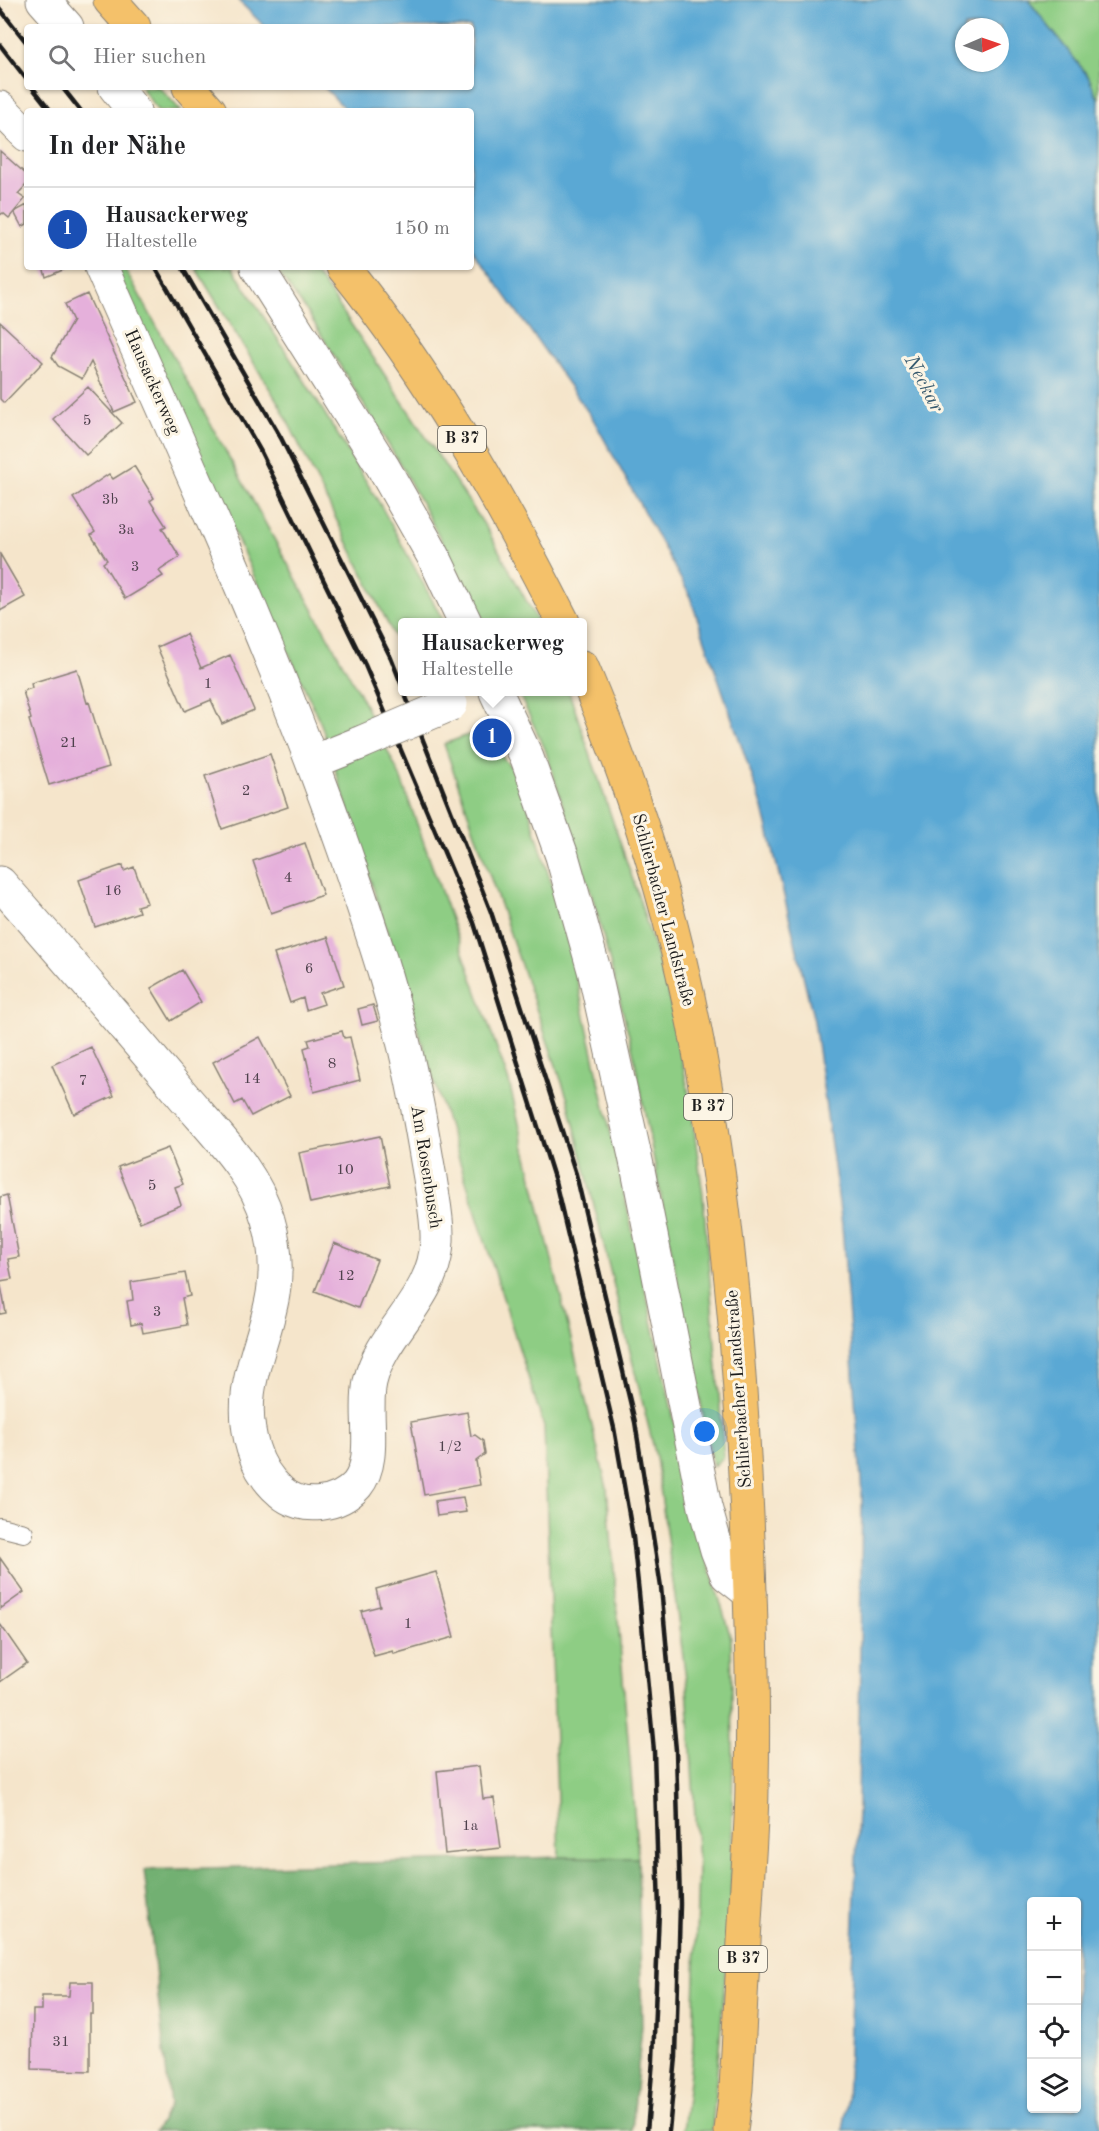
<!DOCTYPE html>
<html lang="de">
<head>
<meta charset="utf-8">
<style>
	body { margin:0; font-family:"Old Standard TT",serif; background:#f6f6f6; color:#202124 }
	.controls { position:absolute; right:18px; bottom:18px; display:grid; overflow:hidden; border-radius:6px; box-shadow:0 2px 4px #0004 }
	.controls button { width:54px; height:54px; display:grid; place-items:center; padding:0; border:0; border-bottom:2px solid #e0e0e0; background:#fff; color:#202124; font:30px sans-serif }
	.compass { position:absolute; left:955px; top:18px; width:54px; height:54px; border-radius:50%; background:#fff; box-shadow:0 2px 4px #0004; rotate:88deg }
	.you { position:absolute; left:705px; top:1432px; width:21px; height:21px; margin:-15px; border:4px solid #fff; border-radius:50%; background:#1a73e8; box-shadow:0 0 0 9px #1a73e833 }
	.badge { display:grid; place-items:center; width:39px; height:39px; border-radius:50%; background:#ea580c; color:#fff; font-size:20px; font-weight:700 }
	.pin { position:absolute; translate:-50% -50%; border:3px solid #fff; box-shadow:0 2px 6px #0006 }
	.popup { position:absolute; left:398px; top:618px; width:189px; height:78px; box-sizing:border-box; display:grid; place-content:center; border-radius:6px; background:#fff; filter:drop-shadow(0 2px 4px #0005); font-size:20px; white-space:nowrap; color:#757577 }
	.popup b { font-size:22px; color:#202124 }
	.popup::after { content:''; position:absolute; left:50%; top:100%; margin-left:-12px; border:12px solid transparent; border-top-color:#fff }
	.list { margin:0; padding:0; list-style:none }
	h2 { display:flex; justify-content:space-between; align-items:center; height:78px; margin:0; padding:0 24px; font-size:26px }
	h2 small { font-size:20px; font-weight:400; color:#757577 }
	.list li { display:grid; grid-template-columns:39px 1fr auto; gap:18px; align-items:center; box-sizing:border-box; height:84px; padding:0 24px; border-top:2px solid #e0e0e0 }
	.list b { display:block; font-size:22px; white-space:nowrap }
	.list p { margin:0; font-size:20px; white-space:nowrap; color:#757577 }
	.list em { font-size:20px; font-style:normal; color:#757577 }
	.icon { flex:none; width:33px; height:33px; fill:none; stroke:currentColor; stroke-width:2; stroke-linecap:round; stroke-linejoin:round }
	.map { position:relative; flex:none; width:1099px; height:2131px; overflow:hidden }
	.search { position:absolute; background:#fff; box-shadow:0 2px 4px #0004; left:24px; top:24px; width:450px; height:66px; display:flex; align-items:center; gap:15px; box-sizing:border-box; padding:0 21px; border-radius:6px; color:#757577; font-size:22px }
	.panel { position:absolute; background:#fff; box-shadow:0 2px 4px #0004; left:24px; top:108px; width:450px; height:162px; border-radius:6px }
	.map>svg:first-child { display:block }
	.green { fill:#8ecd84; stroke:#557450; stroke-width:1.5 }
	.forest { fill:#72b072; stroke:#476647; stroke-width:1.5 }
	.water { fill:#5aa8d4; stroke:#3b6278; stroke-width:1.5; fill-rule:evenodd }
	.building { fill:#e5b0db }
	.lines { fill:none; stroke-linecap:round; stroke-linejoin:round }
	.lane-casing { stroke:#888074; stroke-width:20 }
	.street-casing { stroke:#888074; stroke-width:35 }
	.primary-casing { stroke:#888074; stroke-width:35 }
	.lane { stroke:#fff; stroke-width:18 }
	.street { stroke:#fff; stroke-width:33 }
	.primary { stroke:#f4c16b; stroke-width:33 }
	.rail { stroke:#1c1c1c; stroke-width:4.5 }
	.street-bridge-casing { stroke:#888074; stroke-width:35; stroke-linecap:butt }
	.street-bridge { stroke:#fff; stroke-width:33 }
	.labels { text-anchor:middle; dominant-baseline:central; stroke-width:6; stroke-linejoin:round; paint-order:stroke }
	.number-label { font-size:15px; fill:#4e414c }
	.shield { fill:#fcf5e5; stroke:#5f5d58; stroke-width:1.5 }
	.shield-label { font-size:16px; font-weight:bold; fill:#1c1c1c }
	.street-label { font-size:18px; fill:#1c1c1c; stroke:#fcf5e5 }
	.water-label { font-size:20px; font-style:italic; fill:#385b6f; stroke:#fcf5e5 }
</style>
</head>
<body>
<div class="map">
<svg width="1099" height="2131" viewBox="0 0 1099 2131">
	<rect width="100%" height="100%" fill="#fcf5e5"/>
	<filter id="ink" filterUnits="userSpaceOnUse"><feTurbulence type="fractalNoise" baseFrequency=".0167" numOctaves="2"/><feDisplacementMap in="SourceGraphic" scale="12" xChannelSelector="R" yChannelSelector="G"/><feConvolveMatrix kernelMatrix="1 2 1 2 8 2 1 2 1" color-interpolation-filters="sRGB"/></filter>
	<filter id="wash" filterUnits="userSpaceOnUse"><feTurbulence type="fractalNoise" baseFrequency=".008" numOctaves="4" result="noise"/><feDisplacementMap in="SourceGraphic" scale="24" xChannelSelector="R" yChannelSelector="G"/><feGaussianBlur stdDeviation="1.35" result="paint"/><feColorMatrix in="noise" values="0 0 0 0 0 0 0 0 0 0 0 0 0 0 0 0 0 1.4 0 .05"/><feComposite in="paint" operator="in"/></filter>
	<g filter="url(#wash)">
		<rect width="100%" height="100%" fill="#f5e5cb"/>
		<path class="green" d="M1028,0H1099V101L1088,76Z
			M141,87H159L181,111H158Z
			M114,267H124L358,691L400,776L509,1082L607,1488L638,1858L559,1857L544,1427L321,724Z
			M195,267H232L311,391L380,504L444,622H402V652L279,404Z
			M274,267H310L333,297L487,529L538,622H485L402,467L308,313Z
			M518,692H569L639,898L669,996L690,1100L703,1195L724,1457L713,1466L633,1051L595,905L545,749Z
			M479,731L519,776L568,940L697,1524L731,1638L733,1748L731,1907L712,2131H683L693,2046L698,1865L687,1686L656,1457L568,1100L444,744Z"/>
		<path class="forest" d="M559,1857L638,1858L642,2025L632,2131H155L170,2105L144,1870Z"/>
		<path class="water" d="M238,0H1028L1088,76L1099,101V2131H843L847,2105L858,1810L862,1494L842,1225L814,1021L763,808L689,594L593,419L471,247V111H347L324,87H471V27H265ZM964,27H1000V63H964ZM1032,1902H1076V2108H1032Z"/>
		<g id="blocks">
			<path class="building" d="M0,151L27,175V184L18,194L25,199L9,218L3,213L0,215Z
				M27,205V224L22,227L14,212Z
				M43,267H70L46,277Z
				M87,294L137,402L114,412L91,362L82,379L58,366L52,357L73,321L65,304Z
				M0,322L43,362L4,403L0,399Z
				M88,387L122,423L86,455L53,419Z
				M134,466L154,498L150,501L166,526L162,528L180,557L159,571L163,576L125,599L103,563L107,560L91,535L95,532L73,498L109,474L113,479Z
				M0,554L25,597L0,611Z
				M186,634L201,668L230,655L254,710L222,724L211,700L185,711L157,647Z
				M77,669L87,703L89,702L109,767L49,785L29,720L31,719L23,691L32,688L31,683Z
				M270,754L288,807L222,829L205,776Z
				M305,843L323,895L271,913L253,861Z
				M123,865L124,871L134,867L147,903L137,906L139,912L95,927L79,880Z
				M328,937L344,985L320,993L324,1004L306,1010L303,998L290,1003L274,954Z
				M182,970L201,1002L171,1021L151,988Z
				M373,1005L378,1021L362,1025L358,1009Z
				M342,1031L344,1038L350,1037L360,1080L314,1092L304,1048L310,1046L308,1040Z
				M260,1037L290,1096L251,1116L242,1100L235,1104L213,1062Z
				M91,1047L114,1096L74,1114L52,1065Z
				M380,1136L390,1186L310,1203L299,1153Z
				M168,1148L183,1184L175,1187L181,1205L140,1222L118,1167Z
				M7,1195L19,1257L8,1259L12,1279L0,1281V1197Z
				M334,1243L377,1260L358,1308L315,1291Z
				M185,1273L190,1296L182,1298L187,1325L143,1333L141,1323L131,1325L127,1301L133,1300L131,1282Z
				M1,1286L6,1313L0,1314V1287Z
				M467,1412L471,1436L475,1435L483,1441L485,1454L476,1461L480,1485L424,1495L411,1422Z
				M463,1497L466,1512L437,1516L435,1501Z
				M0,1558L24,1592L0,1609Z
				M436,1572L454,1637L394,1654L393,1651L374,1656L361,1611L380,1606L376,1589Z
				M0,1624L27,1663L0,1682Z
				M479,1766L483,1799L494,1798L501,1848L445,1854L437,1771Z
				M70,1982H93V2014H90V2071L32,2069L33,2010H42V1996H69Z"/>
		</g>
	</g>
	<g filter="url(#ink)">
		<use href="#blocks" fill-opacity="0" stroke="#888074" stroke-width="1.5"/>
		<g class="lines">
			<g class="lane-casing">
				<path id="lane" d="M0,1527L24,1533"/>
			</g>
			<g class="street-casing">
				<path id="street" d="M43,0L67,27
					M115,87L134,111
					M0,108L27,135
					M257,267L383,467L434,557L465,622
					M496,692L527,758L562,856L594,970L638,1170L705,1507L717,1550L727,1575L750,1593
					M313,762L360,743
					M0,883C61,952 120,1021 179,1091C212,1131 254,1169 268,1220C275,1243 277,1270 273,1294C264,1349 235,1388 253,1448C258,1465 268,1481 281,1492C302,1511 338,1506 357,1485C378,1459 363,1414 370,1382C382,1330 435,1299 437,1241C438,1220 433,1199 430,1178C425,1150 421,1123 415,1095C399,1011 372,932 345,852C275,652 186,460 101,267"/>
			</g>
			<g class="primary-casing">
				<path id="primary" d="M110,0L134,27
					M189,87L210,111
					M343,267C431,376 500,498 563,622
					M582,667C633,787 673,913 697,1041C727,1197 740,1357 747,1516C751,1605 754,1695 752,1785C752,1818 749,1852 747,1886C743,1954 740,2021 736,2089L731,2131"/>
			</g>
			<use href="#lane" class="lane"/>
			<use href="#street" class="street"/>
			<use href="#primary" class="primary"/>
			<path class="rail" d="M0,9L27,43
				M0,45L27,80
				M32,87L51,111
				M62,87L81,111
				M155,267L260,450L365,665L474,923L555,1181L614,1428L633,1537L639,1593L654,1751L659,1911L653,2060L647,2131
				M182,267L281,438L391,658L402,686
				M404,692L491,912L576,1174L635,1422L661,1587L676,1750L680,1904L676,2057L669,2131"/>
			<g class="street-bridge-casing">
				<path id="street-bridge" d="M360,743L451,704"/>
			</g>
			<use href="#street-bridge" class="street-bridge"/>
		</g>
	</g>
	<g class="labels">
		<g class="number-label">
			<text x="87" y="421">5</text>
			<text x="110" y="500">3b</text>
			<text x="126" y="530">3a</text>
			<text x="135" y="567">3</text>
			<text x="208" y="684">1</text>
			<text x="69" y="743">21</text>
			<text x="246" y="791">2</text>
			<text x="288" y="878">4</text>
			<text x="113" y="891">16</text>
			<text x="309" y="969">6</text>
			<text x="332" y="1064">8</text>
			<text x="252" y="1079">14</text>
			<text x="83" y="1081">7</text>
			<text x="345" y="1170">10</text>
			<text x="152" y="1186">5</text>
			<text x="346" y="1276">12</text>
			<text x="157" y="1312">3</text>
			<text x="450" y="1447">1/2</text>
			<text x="408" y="1624">1</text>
			<text x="470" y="1826">1a</text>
			<text x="61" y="2042">31</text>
		</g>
		<g class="shield">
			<rect x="438" y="426" width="48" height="26" rx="4.5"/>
			<rect x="684" y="1094" width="48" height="26" rx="4.5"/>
			<rect x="719" y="1946" width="48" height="26" rx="4.5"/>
		</g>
		<g class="shield-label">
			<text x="462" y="439">B 37</text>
			<text x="708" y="1107">B 37</text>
			<text x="743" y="1959">B 37</text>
		</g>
		<g class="street-label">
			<text transform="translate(152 382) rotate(66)">Hausackerweg</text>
			<text transform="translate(663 910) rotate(75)">Schlierbacher Landstraße</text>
			<text transform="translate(426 1167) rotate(81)">Am Rosenbusch</text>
			<text transform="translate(739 1389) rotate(-94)">Schlierbacher Landstraße</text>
		</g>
		<g class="water-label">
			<text transform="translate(923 384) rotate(62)">Neckar</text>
		</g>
	</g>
</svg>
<div class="controls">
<button>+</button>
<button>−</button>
<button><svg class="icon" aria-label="locate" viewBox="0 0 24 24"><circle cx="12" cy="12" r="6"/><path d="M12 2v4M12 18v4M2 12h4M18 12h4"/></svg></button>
<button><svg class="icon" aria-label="layers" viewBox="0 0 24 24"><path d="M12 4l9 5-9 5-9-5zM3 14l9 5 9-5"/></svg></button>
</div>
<svg class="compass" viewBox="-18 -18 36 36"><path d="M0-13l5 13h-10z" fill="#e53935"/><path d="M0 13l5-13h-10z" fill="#757577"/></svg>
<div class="you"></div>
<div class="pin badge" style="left:492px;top:738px;background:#1a4fb4">1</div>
<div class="popup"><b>Hausackerweg</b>Haltestelle</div>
<div class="search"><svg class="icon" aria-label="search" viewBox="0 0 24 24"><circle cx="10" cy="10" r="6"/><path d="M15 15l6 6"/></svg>Hier suchen</div>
<section class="panel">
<h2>In der Nähe<small></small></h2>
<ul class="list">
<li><span class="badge" style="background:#1a4fb4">1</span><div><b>Hausackerweg</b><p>Haltestelle</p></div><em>150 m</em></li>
</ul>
</section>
</div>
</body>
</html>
